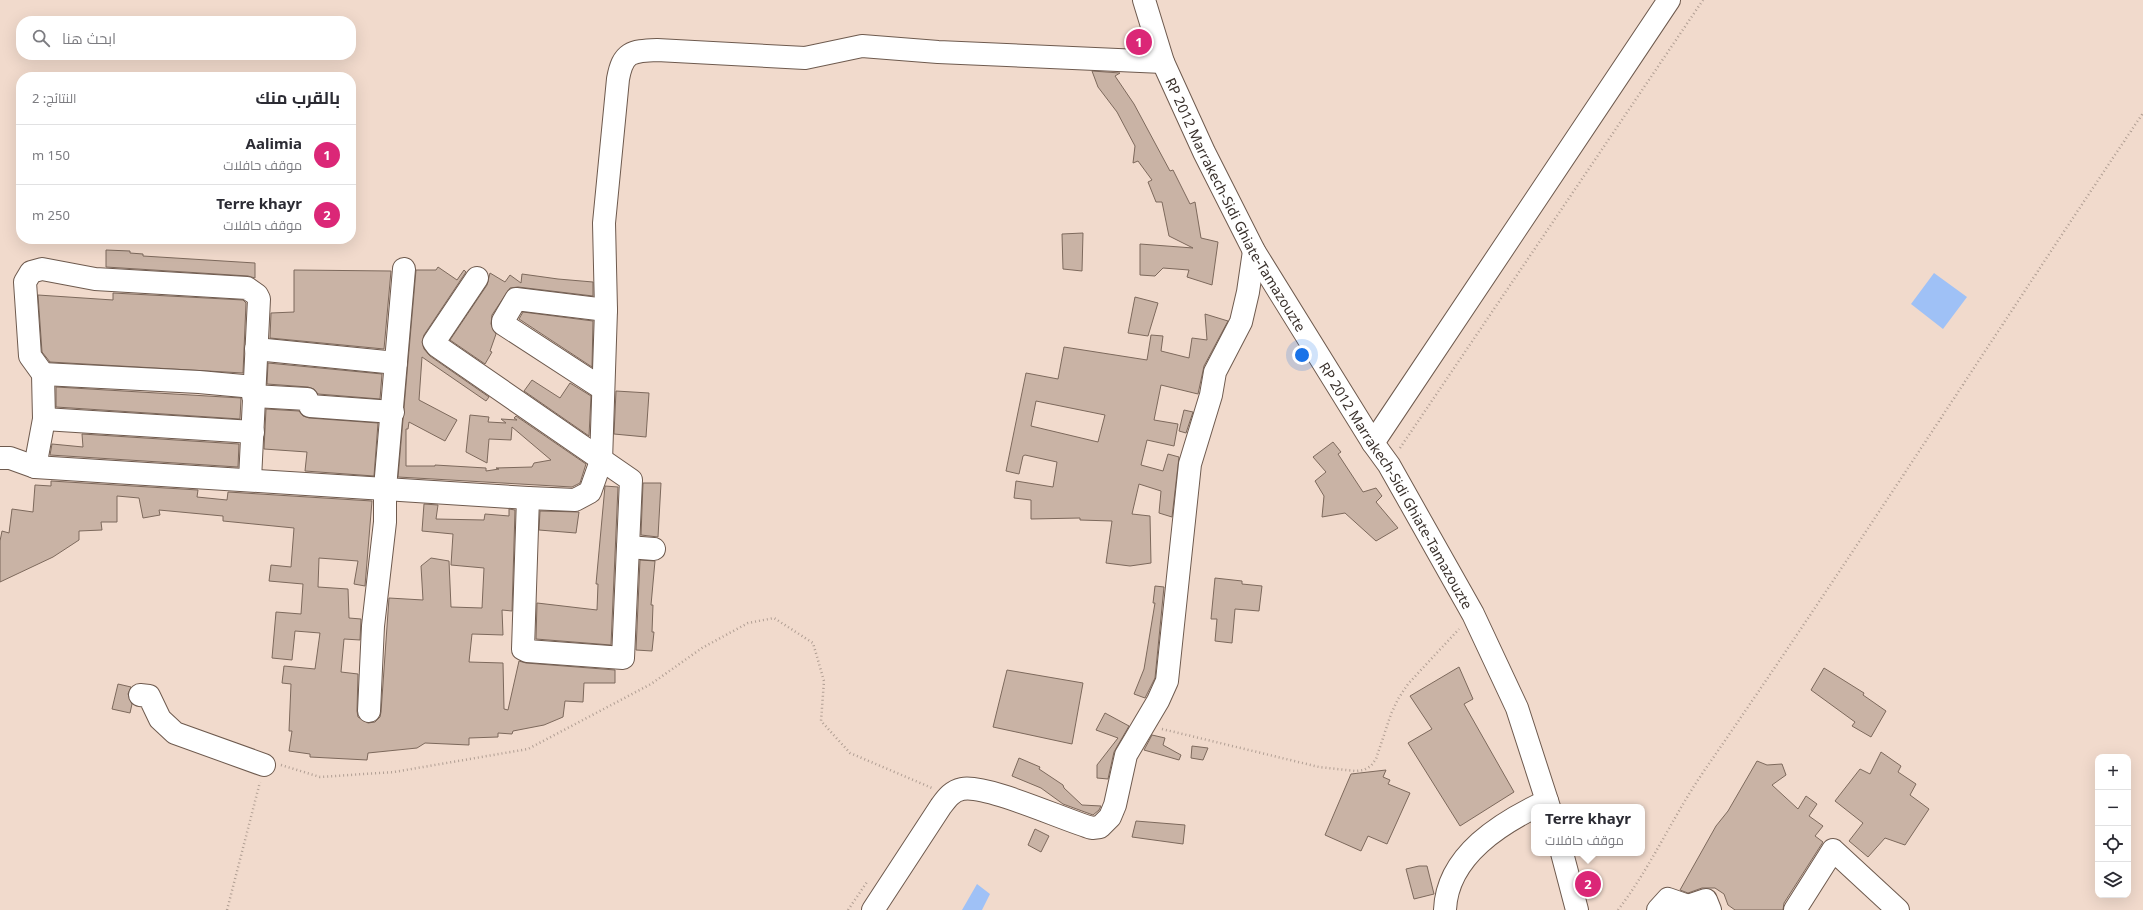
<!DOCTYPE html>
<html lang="ar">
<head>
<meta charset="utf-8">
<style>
	body { margin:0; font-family:"Noto Sans",Cairo,sans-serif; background:#f2f2f3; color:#2b2b33; direction:rtl }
	.controls { position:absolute; right:12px; bottom:12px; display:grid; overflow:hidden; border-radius:8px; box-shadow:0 4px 16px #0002 }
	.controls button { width:36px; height:36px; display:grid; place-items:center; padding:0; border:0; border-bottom:1px solid #e1e1e2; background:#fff; color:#2b2b33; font:20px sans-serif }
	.you { position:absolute; left:1302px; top:355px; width:14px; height:14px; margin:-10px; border:3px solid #fff; border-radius:50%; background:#1a73e8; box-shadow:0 0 0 6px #1a73e833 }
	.badge { display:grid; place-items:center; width:26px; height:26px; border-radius:50%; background:#db2777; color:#fff; font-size:13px; font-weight:700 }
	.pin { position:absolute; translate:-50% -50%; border:2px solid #fff; box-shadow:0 1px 4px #0006 }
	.popup { position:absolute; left:1531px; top:804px; width:114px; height:52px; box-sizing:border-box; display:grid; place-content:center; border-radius:8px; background:#fff; filter:drop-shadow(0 1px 3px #0005); font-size:13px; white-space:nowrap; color:#7c7c81 }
	.popup b { font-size:15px; color:#2b2b33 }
	.popup::after { content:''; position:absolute; left:50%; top:100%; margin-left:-8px; border:8px solid transparent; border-top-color:#fff }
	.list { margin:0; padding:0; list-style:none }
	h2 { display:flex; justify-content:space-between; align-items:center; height:52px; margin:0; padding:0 16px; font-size:17px }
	h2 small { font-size:13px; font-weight:400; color:#7c7c81 }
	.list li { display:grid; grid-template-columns:26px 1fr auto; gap:12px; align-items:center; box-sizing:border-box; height:60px; padding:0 16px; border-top:1px solid #e1e1e2 }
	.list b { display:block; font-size:15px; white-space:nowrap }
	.list p { margin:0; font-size:13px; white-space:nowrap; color:#7c7c81 }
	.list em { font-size:13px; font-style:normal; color:#7c7c81 }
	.icon { flex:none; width:22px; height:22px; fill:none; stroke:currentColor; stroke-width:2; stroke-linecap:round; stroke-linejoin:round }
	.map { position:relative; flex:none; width:2143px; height:910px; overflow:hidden; direction:ltr }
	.search { position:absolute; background:#fff; box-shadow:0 4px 16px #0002; left:16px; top:16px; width:340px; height:44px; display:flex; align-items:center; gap:10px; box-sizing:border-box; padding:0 14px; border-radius:16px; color:#7c7c81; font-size:15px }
	.panel { position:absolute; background:#fff; box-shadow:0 4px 16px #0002; left:16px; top:72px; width:340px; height:172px; border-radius:16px; direction:rtl }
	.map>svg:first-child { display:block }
	.water { fill:#9fc1f6 }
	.building { fill:#c9b3a5; stroke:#7d695c; fill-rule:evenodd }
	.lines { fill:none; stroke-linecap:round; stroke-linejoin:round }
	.minor-casing { stroke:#6e5a4e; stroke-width:24 }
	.path { stroke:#b09e93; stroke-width:2.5; stroke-dasharray:1 3; stroke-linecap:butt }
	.minor { stroke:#fff; stroke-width:22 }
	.labels { text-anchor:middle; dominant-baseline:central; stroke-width:3; stroke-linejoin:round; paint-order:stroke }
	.street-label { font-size:14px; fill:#39302b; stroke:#ffe7d9 }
</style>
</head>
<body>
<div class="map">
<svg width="2143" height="910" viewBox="0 0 2143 910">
	<rect width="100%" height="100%" fill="#f1dacc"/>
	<path class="water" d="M1934,273L1967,297L1943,329L1911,304Z
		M977,884L990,894L982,910H962Z"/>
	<path class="building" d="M1092,71L1120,73L1115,76L1134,104L1170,171L1173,170L1190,204L1195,202L1201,238L1218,242L1212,285L1187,277L1189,270L1163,268L1155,276L1140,275V244L1193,248L1169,236L1162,202H1156L1148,182L1152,180L1138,161L1133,163L1135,146L1117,112L1098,87Z
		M1083,233L1082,271L1063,269L1062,234Z
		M106,250L130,251V253L143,254V256L255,263V278L248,276L106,267Z
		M438,267L457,280L464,270L466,272L424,335L422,342L424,349L430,356L489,397L486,401L422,357L419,400L457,420L445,441L409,422L408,429H406V466H435V465L486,468V471L499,469L496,468L532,467L534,463L551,460L512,427L511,440L489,439L487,463L466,452L470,415L489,417L488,422L506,423L501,419L517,420L514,418L516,416L586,464L580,483L572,487L398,477L416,270H436Z
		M294,270L391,271L384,349L270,338L271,313L294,312Z
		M490,273L505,282L510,275L521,283L522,274L558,279L593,282V296L518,287L510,288L492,315L491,324L496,334L490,351L492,352L485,364L450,340L487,285Z
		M113,293L243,300L246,303L243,373L50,362L42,352L38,295L113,300Z
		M1135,297L1158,303L1148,336L1128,333Z
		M523,312L593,321L592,367L519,319Z
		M1205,314L1228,321L1204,366L1198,394L1161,385L1154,420L1178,424L1174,446L1147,440L1141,465L1163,471L1168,454L1179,457L1172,517L1159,513L1161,491L1139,484L1132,514L1150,516L1151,563L1130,566L1106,563L1112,521L1080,520V518L1031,519V500L1014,498L1016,481L1053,487L1057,462L1025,455L1023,456L1019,474L1006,471L1026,373L1058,379L1064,347L1147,360L1151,335L1163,336L1161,351L1189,358L1192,338L1207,340ZM1036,401L1105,415L1098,442L1031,426Z
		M268,363L382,374L380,399L318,394L314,389L308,387L267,384Z
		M532,380L560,398L570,383L591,396L589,436L524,391Z
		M56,387L241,398L240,419L56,407Z
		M616,391L649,393L646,437L614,434Z
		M266,409L299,411L303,416L309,418L378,423L374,476L305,471L307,452L264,449Z
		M1184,410L1193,412L1186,433L1179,431Z
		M82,434L239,444L238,467L50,455L52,444L83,447Z
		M1333,442L1341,452L1338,454L1363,492L1376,488L1382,496L1376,502L1398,528L1376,541L1345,513L1322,517L1324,496L1315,481L1326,472L1313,457Z
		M51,481L198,490L197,497L227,500L228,492L372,501L365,586L354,584L358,561L319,558L318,587L348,589L349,618L361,619L360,640L344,639L341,672L358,674L357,711L358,717L368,723L375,722L380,717L381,712L389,598L423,600L421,566L431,558L449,561L451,607L482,608L484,568L451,565L453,534L422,531L424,504L438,505L436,519L484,520L485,514L509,516V509L515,510L512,611L502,610L503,635L472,634L469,662L503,663L504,709L508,710L519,661L526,663L615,670V683H584L583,702L565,701L563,717L544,725L513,731L512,734L498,733V737L469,738V745L425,743L417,748L368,753L367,760L310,757V754L289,751L292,731H289L291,684L282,683L284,666L315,669L320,633L295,631L292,660L272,658L276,612L301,614L303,584L269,581L271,565L291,567L294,528L223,521V516L159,510L160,515L143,518L139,498L117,496V522H101L102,530L79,531V540L53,557L0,582V541L2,531L9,533L12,509L33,512L35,485L51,486Z
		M643,483H661L658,537L641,535Z
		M605,486L618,487L611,645L536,639L537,603L597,610L598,584H596Z
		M540,511L579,512L576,533L539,530Z
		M640,560L655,561L651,605H653L652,632H654L652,651L636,650Z
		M1215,578L1242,581V584L1262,586L1259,611L1235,609L1232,643L1215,641L1217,619H1211Z
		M1155,586L1164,587L1155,678L1145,698L1134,694L1144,669L1155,603H1153Z
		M1459,667L1473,699L1464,704L1514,792L1460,826L1408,743L1432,729L1410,696Z
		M1824,668L1864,693L1863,695L1886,711L1871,737L1852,726L1855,722L1811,690Z
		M1007,670L1083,683L1072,744L993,727Z
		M118,684L131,687L128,694L132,704L130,713L112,709Z
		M1105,713L1129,726L1114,752L1108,779L1097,778V765L1118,738L1096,730Z
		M1152,735L1165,738L1163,745L1181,755L1179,760L1144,750Z
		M1192,746L1208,748L1203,760L1191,758Z
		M1881,752L1901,766L1898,772L1916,784L1910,795L1929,809L1905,845L1885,838L1868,857L1849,841L1863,823L1835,801L1860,769L1870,774Z
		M1019,758L1040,767L1039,769L1063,785L1064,788L1082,805L1101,806L1099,810L1093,815L1063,804L1041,788L1012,776Z
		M1757,761L1767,765L1782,764L1786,775L1772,785L1798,809L1806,796L1817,804L1809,816L1823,826L1815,836L1823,842L1784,903L1783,910H1735L1728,905L1724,894L1715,888H1702L1688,893L1680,890L1716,826L1728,811Z
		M1386,770L1383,777L1390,780L1388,784L1410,793L1387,844L1368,836L1361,851L1325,835L1351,774Z
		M1136,821L1185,825L1183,844L1132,837Z
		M1035,829L1049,836L1041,852L1028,845Z
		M1419,866H1427L1434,894L1414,899L1406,869Z"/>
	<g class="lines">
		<g class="minor-casing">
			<g id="minor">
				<path id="s1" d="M1144,0L1163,62L1204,152L1254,251L1373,443L1389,465L1473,614L1517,708L1549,807"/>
				<path d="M477,278L434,342L437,346L631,480L623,658L527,651L523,649L528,498"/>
				<path d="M256,349L396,363"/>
				<path d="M43,374L199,382L254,387"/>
				<path d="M603,389L503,324V321L516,299L606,310"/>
				<path d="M253,396L307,399L310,406L393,412"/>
				<path d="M44,419L253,432"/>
				<path d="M1373,443L1669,0"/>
				<path d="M0,458H10L35,467L528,498L575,500L590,492L601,461L606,310L604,223L618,79C623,52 631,51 657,50L805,58L862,46L938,52L1163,62"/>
				<path d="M35,467L44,419L43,374L30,356L25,282L31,272L42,269L95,279L247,288L257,295L259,299L250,479"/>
				<path d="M628,547L654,549"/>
				<path d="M140,695L149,696L160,719L175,733L264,765"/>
				<path d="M369,711L373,626L385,522V488L404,269"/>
				<path d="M1562,853L1577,910"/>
				<path d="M873,910L941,806C947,798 952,791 962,789C986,784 1064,820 1092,828L1100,827L1110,817L1115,805L1126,755L1158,701L1167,681L1190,464L1211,395L1215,372L1241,322L1248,292L1254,251"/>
				<path d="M1445,910C1447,855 1502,822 1547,801"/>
				<path d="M1658,910L1668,899L1688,906L1706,900L1710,910"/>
				<path d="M1795,910L1833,850L1898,910"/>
			</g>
		</g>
		<path class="path" d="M1400,448L1703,0
			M1162,729L1319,767L1355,771L1364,770L1371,766L1376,759L1391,714L1398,699L1408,684L1459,629
			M281,765L320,777L394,772L528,749L651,684L702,648L748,623L774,618L813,643L824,681L821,721L850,753L932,788
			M227,910L260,782
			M848,910L867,882
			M1618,910C1651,867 1673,816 1704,771C1854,554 1996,332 2143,113"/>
		<use href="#minor" class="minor"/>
	</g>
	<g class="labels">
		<g class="street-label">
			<text stroke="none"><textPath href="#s1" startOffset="225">RP 2012 Marrakech-Sidi Ghiate-Tamazouzte</textPath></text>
			<text stroke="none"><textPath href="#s1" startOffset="549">RP 2012 Marrakech-Sidi Ghiate-Tamazouzte</textPath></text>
		</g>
	</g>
</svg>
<div class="controls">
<button>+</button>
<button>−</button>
<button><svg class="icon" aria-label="locate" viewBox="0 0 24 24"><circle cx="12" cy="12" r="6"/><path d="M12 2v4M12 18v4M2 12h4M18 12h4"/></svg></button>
<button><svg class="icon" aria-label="layers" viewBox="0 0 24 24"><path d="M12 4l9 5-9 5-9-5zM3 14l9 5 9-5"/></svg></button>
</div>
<div class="you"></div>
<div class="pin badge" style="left:1139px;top:42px">1</div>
<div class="pin badge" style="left:1588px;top:884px">2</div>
<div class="popup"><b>Terre khayr</b>موقف حافلات</div>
<div class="search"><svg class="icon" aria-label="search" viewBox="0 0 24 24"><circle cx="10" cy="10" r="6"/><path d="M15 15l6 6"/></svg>ابحث هنا</div>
<section class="panel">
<h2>بالقرب منك<small>النتائج: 2</small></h2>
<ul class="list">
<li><span class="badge">1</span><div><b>Aalimia</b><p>موقف حافلات</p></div><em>150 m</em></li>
<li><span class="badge">2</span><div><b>Terre khayr</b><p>موقف حافلات</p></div><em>250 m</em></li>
</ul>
</section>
</div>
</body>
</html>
